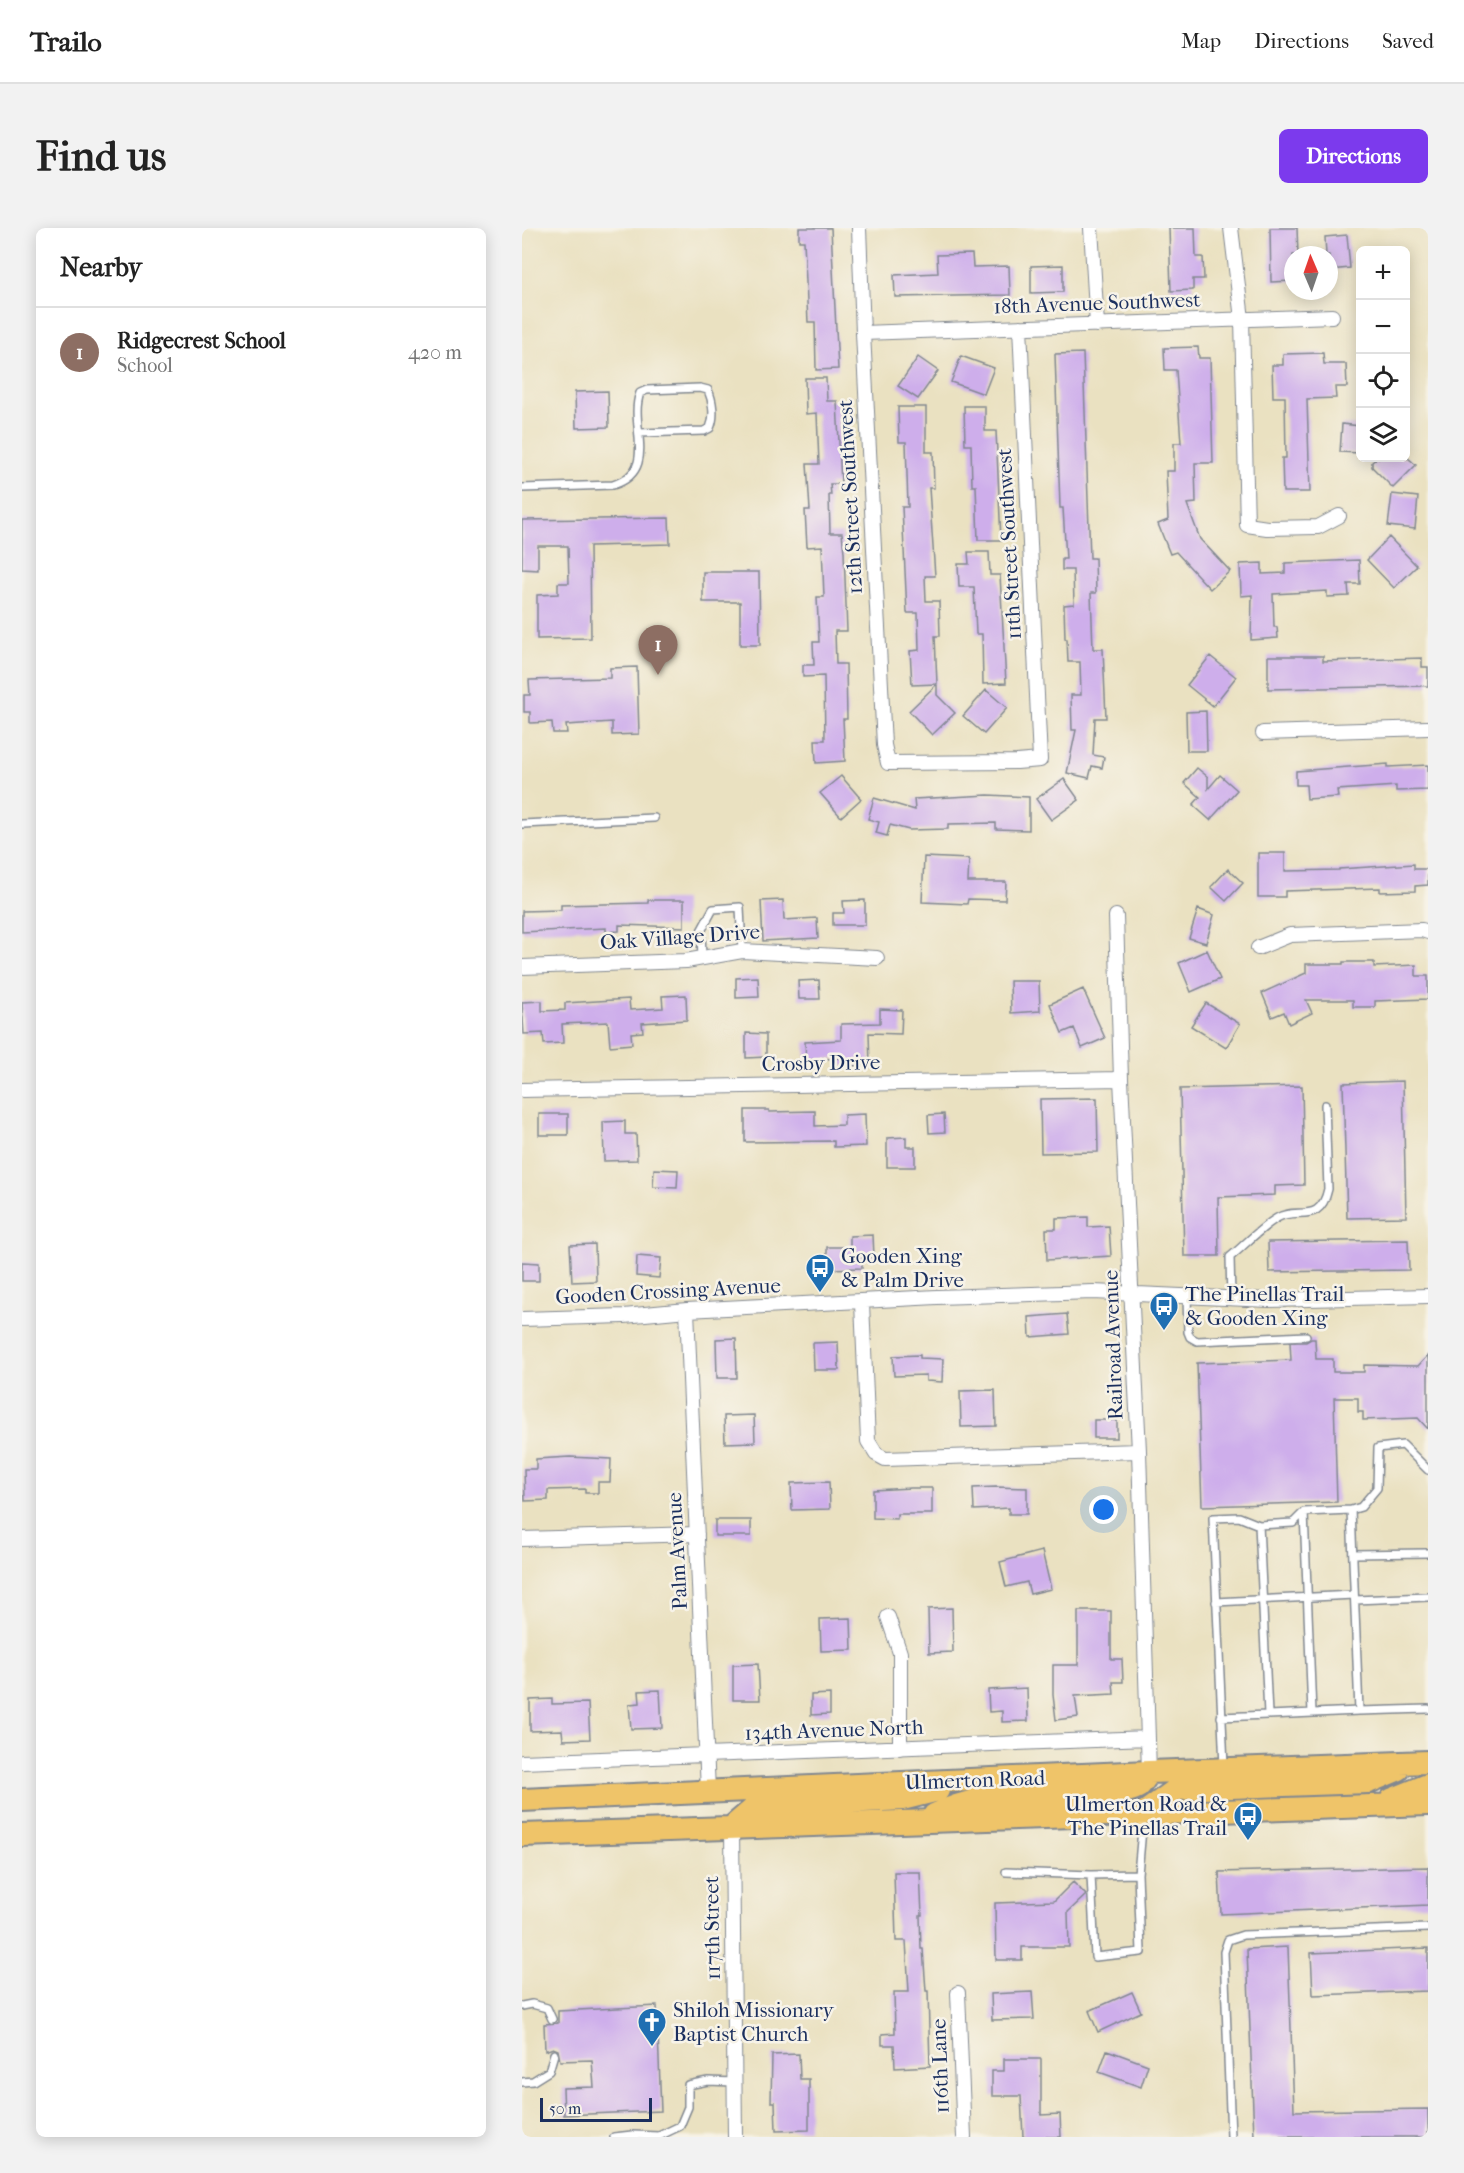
<!DOCTYPE html>
<html lang="en">
<head>
<meta charset="utf-8">
<style>
	body { margin:0; font-family:"IM FELL French Canon",serif; background:#f2f2f2; color:#222 }
	.controls { position:absolute; right:18px; top:18px; display:grid; overflow:hidden; border-radius:9px; box-shadow:0 3px 15px #0003 }
	.controls button { width:54px; height:54px; display:grid; place-items:center; padding:0; border:0; border-bottom:2px solid #e0e0e0; background:#fff; color:#222; font:30px sans-serif }
	.compass { position:absolute; left:762px; top:18px; width:54px; height:54px; border-radius:50%; background:#fff; box-shadow:0 3px 15px #0003; rotate:358deg }
	.scale { position:absolute; left:18px; bottom:15px; width:112px; box-sizing:border-box; padding-left:6px; border:3px solid #1b2f5e; border-top:0; font-size:16px; line-height:21px; white-space:nowrap; color:#1b2f5e; -webkit-text-stroke:4px #f7f3e8; paint-order:stroke }
	.you { position:absolute; left:582px; top:1282px; width:21px; height:21px; margin:-15px; border:4px solid #fff; border-radius:50%; background:#1a73e8; box-shadow:0 0 0 9px #1a73e833 }
	.badge { display:grid; place-items:center; width:39px; height:39px; border-radius:50%; background:#7c3aed; color:#fff; font-size:20px; font-weight:700 }
	.pin { position:absolute; translate:-50% -50px; filter:drop-shadow(0 2px 3px #0008) }
	.pin::after { content:''; position:absolute; top:32px; width:21px; height:18px; background:inherit; clip-path:polygon(0 0,100% 0,50% 100%) }
	.list { margin:0; padding:0; list-style:none }
	h2 { display:flex; justify-content:space-between; align-items:center; height:78px; margin:0; padding:0 24px; font-size:26px }
	h2 small { font-size:20px; font-weight:400; color:#767676 }
	.list li { display:grid; grid-template-columns:39px 1fr auto; gap:18px; align-items:center; box-sizing:border-box; height:90px; padding:0 24px; border-top:2px solid #e0e0e0 }
	.list b { display:block; font-size:22px; white-space:nowrap }
	.list p { margin:0; font-size:20px; white-space:nowrap; color:#767676 }
	.list em { font-size:20px; font-style:normal; color:#767676 }
	.icon { flex:none; width:33px; height:33px; fill:none; stroke:currentColor; stroke-width:2; stroke-linecap:round; stroke-linejoin:round }
	.map { position:relative; flex:none; width:906px; height:1909px; overflow:hidden; border-radius:9px }
	header { display:flex; align-items:center; gap:36px; box-sizing:border-box; height:84px; padding:0 30px; background:#fff; border-bottom:2px solid #e0e0e0 }
	header strong { font-size:28px }
	nav { display:flex; gap:33px; margin-inline-start:auto; font-size:21px }
	.intro { display:flex; align-items:center; justify-content:space-between; box-sizing:border-box; height:144px; padding:0 36px }
	h1 { margin:0; font-size:42px }
	.button { padding:15px 27px; border-radius:9px; background:#7c3aed; color:#fff; font-size:21px; font-weight:700 }
	main { display:flex; gap:36px; padding:0 36px }
	aside { flex:1; background:#fff; border-radius:9px; box-shadow:0 3px 15px #0003 }
	.map>svg:first-child { display:block }
	.building { fill:#ceaeeb }
	.lines { fill:none; stroke-linecap:round; stroke-linejoin:round }
	.lane-casing { stroke:#828890; stroke-width:10 }
	.street-casing { stroke:#828890; stroke-width:16 }
	.primary-casing { stroke:#828890; stroke-width:26 }
	.lane { stroke:#fff; stroke-width:7 }
	.street { stroke:#fff; stroke-width:14 }
	.primary { stroke:#efc469; stroke-width:22 }
	.labels { text-anchor:middle; dominant-baseline:central; stroke-width:5; stroke-linejoin:round; paint-order:stroke }
	.street-label { font-size:21px; fill:#1b2f5e; stroke:#f7f3e8 }
	.poi-label { font-size:21px; fill:#1b2f5e; stroke:#f7f3e8; text-anchor:start }
</style>
</head>
<body>
<header>
<strong>Trailo</strong>
<nav><a>Map</a><a>Directions</a><a>Saved</a></nav>
</header>
<div class="intro"><h1>Find us</h1><a class="button">Directions</a></div>
<main>
<aside>
<h2>Nearby<small></small></h2>
<ul class="list">
<li><span class="badge" style="background:#8d6e63">1</span><div><b>Ridgecrest School</b><p>School</p></div><em>420 m</em></li>
</ul>
</aside>
<div class="map">
<svg width="906" height="1909" viewBox="0 0 906 1909">
	<rect width="100%" height="100%" fill="#f7f3e8"/>
	<filter id="ink" filterUnits="userSpaceOnUse"><feTurbulence type="fractalNoise" baseFrequency=".0167" numOctaves="2"/><feDisplacementMap in="SourceGraphic" scale="12" xChannelSelector="R" yChannelSelector="G"/><feConvolveMatrix kernelMatrix="1 2 1 2 8 2 1 2 1" color-interpolation-filters="sRGB"/></filter>
	<filter id="wash" filterUnits="userSpaceOnUse"><feTurbulence type="fractalNoise" baseFrequency=".008" numOctaves="4" result="noise"/><feDisplacementMap in="SourceGraphic" scale="24" xChannelSelector="R" yChannelSelector="G"/><feGaussianBlur stdDeviation="1.35" result="paint"/><feColorMatrix in="noise" values="0 0 0 0 0 0 0 0 0 0 0 0 0 0 0 0 0 1.4 0 .05"/><feComposite in="paint" operator="in"/></filter>
	<g filter="url(#wash)">
		<rect width="100%" height="100%" fill="#eae1c1"/>
		<g id="blocks">
			<path class="building" d="M277,0H309L316,141L294,142L293,94H286L282,13H277Z
				M647,0H673L674,29H681L682,51H671V62L649,63Z
				M748,0H775L776,27H771V53L749,54Z
				M825,7L828,40L807,42V27H804L803,9Z
				M450,26L451,39L487,38L488,67L373,69L372,47L416,45L415,27Z
				M541,37V64L509,65V38Z
				M676,119L677,130H688L691,235H673L674,275L665,276L678,311L708,343L688,361L654,324L648,326L636,296L646,292L644,243H652V215H659L654,142H643L642,120Z
				M561,125L568,330H573L574,365H569L571,421H581L584,490H573L571,527L582,529L580,540L570,538L567,550L545,545L554,502H550L549,467H559L558,434H546L545,411H543L542,377L552,376L551,342H540V331H544L541,280H538L533,126Z
				M801,125L802,136H824L825,159H813L814,170L785,171L788,264H761L760,230H764L763,169H751L750,137H761V126Z
				M439,128L472,140L462,166L429,154Z
				M396,129L416,143L396,171L376,158Z
				M283,150H304L305,173H315L319,256H308L309,267H307L308,305H320L322,324L325,403H313L314,436H324L325,491H321L323,533L294,535L293,512H303L302,448L281,449V437H292L291,414H297L295,369H302L300,318L285,319L283,282H288L285,236H297L295,185L284,186Z
				M86,163L87,199L54,200L53,164Z
				M442,178H463V203H474L479,312H456L454,258H450L449,217H443Z
				M376,179H404V224H411L412,260H407L413,348H403L404,373H417L418,408H413L415,456L390,457L388,423L397,422L396,385H385L380,279H386L384,214H377Z
				M820,196L838,198V225L818,224Z
				M855,230H886L894,237L871,260L850,239V234Z
				M870,266L896,269L893,301L866,298Z
				M147,290L148,316L68,318L69,410L15,411V367L36,366V355H47L46,318H16V342L0,341V292Z
				M867,309L895,338L872,360L845,332Z
				M446,324H467L468,347H478L484,455L461,456L460,406H454L452,359H437L436,336H447Z
				M837,332L838,356H826L827,368L805,369V363L751,366L752,399H755L756,410L729,412L730,367L719,368L718,336L740,335V346L763,345V335Z
				M181,344H237L238,417H218V374H181Z
				M688,428L714,449L691,478L665,457Z
				M746,428H801V433L900,430V439H906V458L746,461Z
				M115,439L117,506L90,507V494L44,497L45,505H31L30,494L8,495V484H2V467H8L7,452L88,450V440Z
				M415,456V467L433,485L410,507L387,483Z
				M464,462L485,480L462,506L441,488Z
				M684,483L685,523H665L664,484Z
				M866,536V539L906,537V562L874,563V558L815,562L816,569L785,571L784,557H774V543Z
				M675,540L686,549V561L698,547L715,562L688,592L671,577L678,569L662,555Z
				M319,548L339,571L319,589L298,565Z
				M542,551L557,572L529,592L514,571Z
				M466,567L507,569V602L474,601V595L426,596V601L387,602L368,597L365,608L354,605L357,594L346,591L352,570L393,582L392,571Z
				M736,625H763V643L817,642V641L892,636V641H906V657L893,658V663L858,664V660L763,663V669H736Z
				M402,629L447,631L446,654H484L483,672L446,671L445,676L400,674Z
				M706,641L721,655L704,673L689,659Z
				M126,672H162V699L97,697V703L84,704V700L0,704V683L39,682V677L126,675Z
				M261,672L262,692L295,690L296,710L241,713L239,673Z
				M343,672V697H311V685H322L321,673Z
				M676,681L692,687L684,715L667,710Z
				M685,722L698,751L669,764L657,735Z
				M821,734H852V739L894,737V748H906V771L853,773V779H831V772H784L790,785L767,796L762,784L750,789L740,765L784,745V736H821Z
				M236,749L237,769L214,770V750Z
				M297,752L298,771H277L276,753Z
				M488,753H517L518,783L489,785Z
				M561,761L583,810L560,820L552,800L540,805L528,776Z
				M164,767L165,792L120,795L121,804L109,805L110,816L88,818L86,794L40,796L41,815L22,816L21,805L2,806L0,774L20,773V783L43,782V775L107,771L108,782L141,780L140,768Z
				M684,775L718,796L704,820L669,798Z
				M358,781L380,782L379,806L347,805L348,837L320,838V830L284,832L283,814L319,812V796L358,795Z
				M224,805L244,806V829L224,830Z
				M881,853L884,989L825,990L821,855Z
				M780,858L782,957L753,958V967L696,969L697,1028H662L658,861Z
				M575,870L576,924L519,925L518,871Z
				M223,882H247V884L293,883V898L322,897V887L343,886L344,918L312,919V913L223,914Z
				M17,886H46V907H17Z
				M422,886L423,904L407,905L406,887Z
				M103,893V906H114L115,932L82,933L81,894Z
				M384,909V919H393V939H365V910Z
				M132,941L156,942L155,960L131,959Z
				M566,989V999L587,998L589,1028L525,1032L524,1001H534V990Z
				M351,1007L352,1029H340V1040L305,1041V1019H328V1008Z
				M886,1012L887,1042L747,1044L746,1014Z
				M73,1016L74,1053L50,1054L48,1017Z
				M115,1028L139,1030L137,1050L114,1048Z
				M0,1034L17,1035V1053H0Z
				M545,1086L547,1106L508,1109L507,1089Z
				M214,1110L215,1150H195L194,1111Z
				M789,1111H793L794,1131H811V1144H842V1137L896,1138L906,1127V1201L896,1190L841,1192V1184H836V1170H812L815,1274L680,1278L675,1135L769,1132L768,1114H784Z
				M316,1114L317,1142H292L291,1115Z
				M398,1127V1130L421,1131L420,1154L404,1153V1147L372,1148L371,1128Z
				M473,1162L474,1198L439,1199L438,1163Z
				M232,1187L233,1214L203,1215L202,1188Z
				M572,1192H595V1210H572Z
				M48,1229L89,1231L88,1254H76V1265H63V1261L26,1262V1272L3,1273L2,1241H14V1231Z
				M307,1254L308,1281L270,1282L269,1255Z
				M474,1259L505,1260V1286H487V1280L452,1282L451,1260Z
				M389,1260H410V1286H375V1291L351,1290V1262Z
				M193,1292H229V1308H193Z
				M520,1323L529,1361L508,1366L505,1354L484,1359L478,1334Z
				M430,1380L431,1424L407,1425L406,1381Z
				M556,1383H589V1431H600L601,1454H591L592,1466L553,1468L556,1489L534,1492L531,1467V1437H556Z
				M329,1390L330,1422L299,1423L298,1391Z
				M236,1436L238,1472H211V1437Z
				M505,1460L506,1493L480,1494V1483L467,1484L466,1462Z
				M138,1462L140,1500L109,1501L107,1476L118,1475L117,1463Z
				M308,1466V1486L289,1487V1467Z
				M30,1471V1476L66,1475L68,1511L41,1512L40,1502L8,1503V1472Z
				M906,1639V1677L699,1686L697,1644Z
				M372,1644H398L400,1687H398L399,1721H401L404,1763H406L408,1838L373,1840L372,1817H360V1806L373,1805L372,1764H387L384,1713H374Z
				M551,1654L564,1667L546,1684L547,1719H500V1732H474L473,1675L532,1673Z
				M766,1719L772,1883L906,1881V1909H732L725,1721Z
				M906,1720V1763L791,1767L789,1725Z
				M510,1764L512,1791L470,1792L469,1766Z
				M610,1764L619,1784L576,1804L567,1783Z
				M135,1778L139,1883L42,1887L41,1860L72,1859L70,1832L38,1833L36,1822L31,1820L23,1823L22,1796L36,1795V1783Z
				M585,1822L626,1837L619,1859L577,1844Z
				M277,1826L278,1851H287V1902L254,1903L253,1874H249L250,1827Z
				M482,1831H519V1887L538,1886L539,1909H501L499,1868H470V1843H482Z"/>
		</g>
	</g>
	<g filter="url(#ink)">
		<use href="#blocks" fill-opacity="0" stroke="#828890" stroke-width="1.5"/>
		<g class="lines">
			<g class="lane-casing">
				<path id="lane" d="M0,260L91,257C138,242 106,197 118,165L125,162L178,160L186,162C191,173 193,189 188,200L182,203L117,205
					M0,596L132,590
					M180,730L179,703L191,681L218,679L220,723
					M665,1068L666,1104L668,1109L675,1113L784,1108
					M709,1070L708,1029C723,1017 738,1000 755,990C775,978 798,998 806,961L803,877
					M829,1282L839,1279L855,1260L856,1220L881,1217L906,1242
					M782,1284L790,1485
					M737,1297L746,1486
					M831,1326L906,1325
					M833,1372L906,1369
					M694,1374L832,1367
					M837,1483L906,1481
					M699,1489L837,1483L829,1282L782,1284L771,1295L737,1297L717,1289L691,1290L702,1538
					M484,1644L569,1647L616,1646L621,1590
					M569,1647L573,1729L619,1724L616,1646
					M0,1778L10,1776L25,1780L30,1791
					M0,1854L11,1853L27,1843L32,1826
					M92,1909L110,1907L137,1908L158,1898L166,1879V1857L186,1853L212,1854
					M709,1909L702,1724L706,1712L721,1707L906,1700"/>
			</g>
			<g class="street-casing">
				<path id="street" d="M337,0L341,105L362,517L366,535L495,534L518,532L498,99
					M569,0L575,97
					M709,0L720,91L725,297L745,300L796,299L817,288
					M341,105L810,88
					M741,505L906,500
					M594,688L599,851L617,1223L627,1544
					M736,720L768,707L900,702L906,704
					M0,739L164,733L220,723L355,730
					M0,862L599,851
					M340,1075L346,1213L354,1226L363,1231L617,1223
					M165,1082L186,1563
					M0,1091L102,1088L165,1082L415,1069L571,1064L747,1072L906,1068
					M0,1311L175,1306
					M366,1389L378,1425V1520
					M0,1534L626,1510
					M210,1599L213,1909
					M436,1765L442,1909"/>
			</g>
			<g class="primary-casing">
				<path id="primary" d="M0,1572L627,1544L906,1534
					M869,1572L906,1557
					M622,1585L655,1561L846,1554L877,1541
					M412,1587C428,1580 442,1574 460,1572C490,1569 597,1572 616,1559C620,1555 624,1549 627,1544
					M210,1599L231,1581L246,1578L380,1571L416,1562
					M0,1607L906,1576"/>
			</g>
			<use href="#lane" class="lane"/>
			<use href="#street" class="street"/>
			<use href="#primary" class="primary"/>
		</g>
	</g>
	<defs>
		<g id="bus-pin" transform="scale(1.5)"><path d="M0 17L-7.5 6A9.5 9.5 0 1 1 7.5 6Z" fill="#1f6fb2" stroke="#f7f3e8"/><path d="M-5-6H5V4H4V6H2V4H-2V6H-4V4H-5ZM-3.5-4V0h7V-4ZM-3.5 1.2v1.5H-2V1.2ZM2 1.2v1.5H3.5V1.2Z" fill="#fff"/></g>
		<g id="church-pin" transform="scale(1.5)"><path d="M0 17L-7.5 6A9.5 9.5 0 1 1 7.5 6Z" fill="#1f6fb2" stroke="#f7f3e8"/><path d="M-1.2-6h2.4v3.5h3.3v2.4h-3.3V6h-2.4V-.1h-3.3v-2.4h3.3Z" fill="#fff"/></g>
	</defs>
	<g fill-rule="evenodd">
		<use href="#bus-pin" x="298" y="1040"/>
		<use href="#bus-pin" x="642" y="1078"/>
		<use href="#bus-pin" x="726" y="1588"/>
		<use href="#church-pin" x="130" y="1794"/>
	</g>
	<g class="labels">
		<g class="street-label">
			<text transform="translate(575 75) rotate(-2)">18th Avenue Southwest</text>
			<text transform="translate(328 269) rotate(-93)">12th Street Southwest</text>
			<text transform="translate(487 316) rotate(-93)">11th Street Southwest</text>
			<text transform="translate(158 709) rotate(-4)">Oak Village Drive</text>
			<text transform="translate(299 835) rotate(-1)">Crosby Drive</text>
			<text transform="translate(146 1063) rotate(-3)">Gooden Crossing Avenue</text>
			<text transform="translate(591 1117) rotate(-92)">Railroad Avenue</text>
			<text transform="translate(155 1323) rotate(-93)">Palm Avenue</text>
			<text transform="translate(312 1502) rotate(-2)">134th Avenue North</text>
			<text transform="translate(453 1552) rotate(-2)">Ulmerton Road</text>
			<text transform="translate(190 1700) rotate(-91)">117th Street</text>
			<text transform="translate(418 1838) rotate(-92)">116th Lane</text>
		</g>
		<g class="poi-label">
			<text x="319" y="1028">Gooden Xing<tspan x="319" dy="24">&amp; Palm Drive</tspan></text>
			<text x="663" y="1066">The Pinellas Trail<tspan x="663" dy="24">&amp; Gooden Xing</tspan></text>
			<text x="705" y="1576" text-anchor="end">Ulmerton Road &amp;<tspan x="705" dy="24">The Pinellas Trail</tspan></text>
			<text x="151" y="1782">Shiloh Missionary<tspan x="151" dy="24">Baptist Church</tspan></text>
		</g>
	</g>
</svg>
<div class="controls">
<button>+</button>
<button>−</button>
<button><svg class="icon" aria-label="locate" viewBox="0 0 24 24"><circle cx="12" cy="12" r="6"/><path d="M12 2v4M12 18v4M2 12h4M18 12h4"/></svg></button>
<button><svg class="icon" aria-label="layers" viewBox="0 0 24 24"><path d="M12 4l9 5-9 5-9-5zM3 14l9 5 9-5"/></svg></button>
</div>
<svg class="compass" viewBox="-18 -18 36 36"><path d="M0-13l5 13h-10z" fill="#e53935"/><path d="M0 13l5-13h-10z" fill="#767676"/></svg>
<div class="scale">50 m</div>
<div class="you"></div>
<div class="pin badge" style="left:136px;top:447px;background:#8d6e63">1</div>
</div>
</main>
</body>
</html>
